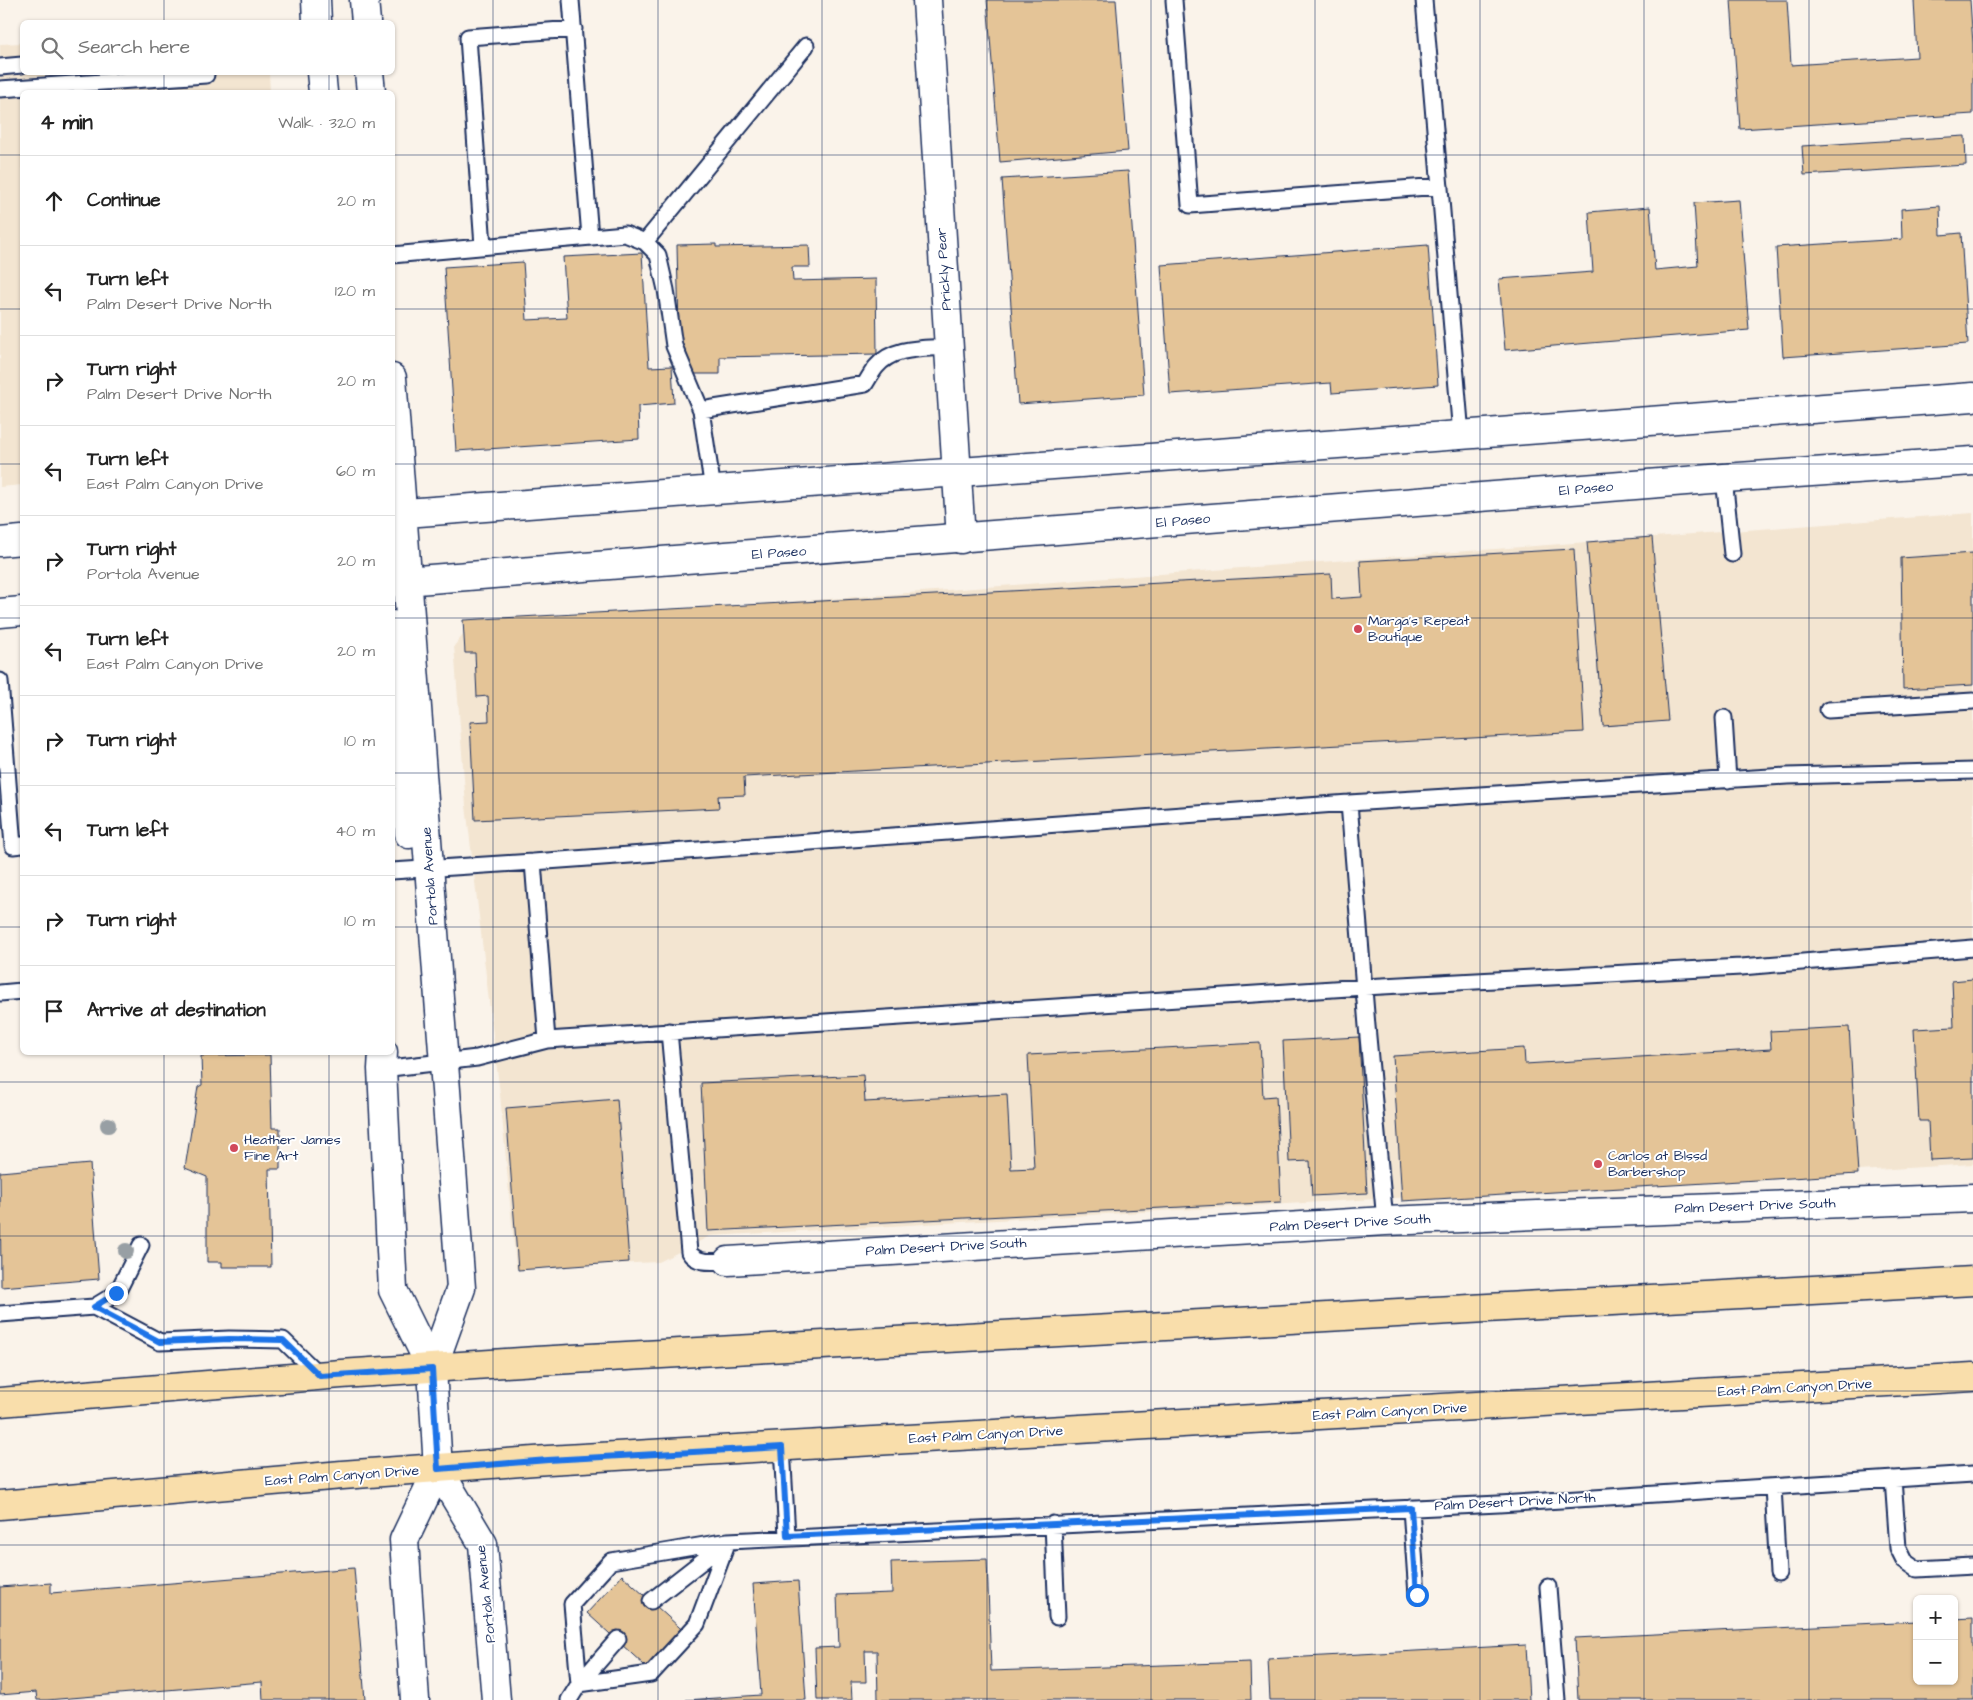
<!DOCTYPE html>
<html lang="en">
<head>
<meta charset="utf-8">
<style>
	body { margin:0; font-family:"Architects Daughter",sans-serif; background:#f6f6f6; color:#222 }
	.controls { position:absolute; right:15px; bottom:15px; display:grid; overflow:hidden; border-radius:8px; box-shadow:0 1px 4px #0004 }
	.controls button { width:45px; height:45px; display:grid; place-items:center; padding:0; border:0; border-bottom:1px solid #e0e0e0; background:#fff; color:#222; font:25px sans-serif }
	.stop { position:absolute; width:15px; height:15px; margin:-11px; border:4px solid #1a73e8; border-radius:50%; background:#fff }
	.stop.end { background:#1a73e8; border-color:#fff; box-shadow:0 1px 5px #0008 }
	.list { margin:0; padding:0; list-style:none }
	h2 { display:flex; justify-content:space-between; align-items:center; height:65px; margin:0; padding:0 20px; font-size:21px }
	h2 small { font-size:16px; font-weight:400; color:#767676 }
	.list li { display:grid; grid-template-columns:32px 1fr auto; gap:15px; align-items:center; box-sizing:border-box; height:90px; padding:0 20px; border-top:1px solid #e0e0e0 }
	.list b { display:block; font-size:19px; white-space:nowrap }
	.list p { margin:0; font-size:16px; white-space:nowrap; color:#767676 }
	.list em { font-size:16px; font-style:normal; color:#767676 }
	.icon { flex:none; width:28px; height:28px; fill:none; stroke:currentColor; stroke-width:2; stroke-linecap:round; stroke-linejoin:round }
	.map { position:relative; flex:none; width:1973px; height:1700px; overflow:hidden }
	.search { position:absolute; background:#fff; box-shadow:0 1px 4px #0004; left:20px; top:20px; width:375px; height:55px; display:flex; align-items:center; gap:12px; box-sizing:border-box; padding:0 18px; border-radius:8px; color:#767676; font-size:19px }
	.panel { position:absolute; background:#fff; box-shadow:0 1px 4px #0004; left:20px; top:90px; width:375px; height:965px; border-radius:8px }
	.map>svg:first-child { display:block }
	.built { fill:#f3e5d1 }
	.building { fill:#e4c497; stroke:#1b2f5e }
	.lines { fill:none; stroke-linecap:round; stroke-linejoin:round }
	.service-casing { stroke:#1b2f5e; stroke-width:19 }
	.minor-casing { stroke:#1b2f5e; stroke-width:31 }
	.tertiary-casing { stroke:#1b2f5e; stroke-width:31 }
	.secondary-casing { stroke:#1b2f5e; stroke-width:31 }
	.primary-casing { stroke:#1b2f5e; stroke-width:31 }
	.service { stroke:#fff; stroke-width:15 }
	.minor { stroke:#fff; stroke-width:28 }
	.tertiary { stroke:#fff; stroke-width:28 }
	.secondary { stroke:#fff; stroke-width:28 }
	.primary { stroke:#f9deab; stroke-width:28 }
	.tree { fill:#989fa4 }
	.route { stroke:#1a73e8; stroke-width:6 }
	.grid { fill:none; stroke:#1b2f5e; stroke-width:1; stroke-opacity:0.55 }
	.poi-dot { fill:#d1495b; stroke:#fff; stroke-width:2 }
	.labels { text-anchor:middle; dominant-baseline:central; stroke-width:4; stroke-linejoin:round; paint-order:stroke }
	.street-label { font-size:14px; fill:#1b2f5e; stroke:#fff }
	.poi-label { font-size:14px; fill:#1b2f5e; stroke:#fff; text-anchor:start }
</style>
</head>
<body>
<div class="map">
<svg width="1973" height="1700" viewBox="0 0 1973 1700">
	<rect width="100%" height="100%" fill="#faf3ea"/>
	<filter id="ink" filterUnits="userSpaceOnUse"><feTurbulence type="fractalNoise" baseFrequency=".02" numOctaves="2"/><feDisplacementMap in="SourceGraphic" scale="10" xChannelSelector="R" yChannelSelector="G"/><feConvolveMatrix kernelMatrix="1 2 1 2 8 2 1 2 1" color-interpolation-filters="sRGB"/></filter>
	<g filter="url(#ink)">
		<path class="built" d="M22,43V72L269,73L270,92H22V485L0,487V44Z
			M1973,513V1164L1610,1186L710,1236L659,1262L516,1268L500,1094L466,806L454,646L469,628L482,625Z"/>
		<path class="building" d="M987,0H1116L1128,151L1000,162Z
			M1731,0H1787L1791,65L1917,57L1914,0H1970L1973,44V114L1740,129Z
			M1965,136L1966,165L1804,175L1802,146Z
			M1128,171L1144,395L1018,404L1002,179Z
			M1739,200L1749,330L1505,350L1499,279L1593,272L1589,212L1650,207L1655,270L1698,266L1694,203Z
			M1940,206L1941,235L1961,233L1968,344L1783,357L1776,247L1902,239L1901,209Z
			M716,244V247L809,245L810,267H792L793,281L876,279L877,354L720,357V374H680L677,245Z
			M1428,245L1438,385L1332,393L1331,383L1170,394L1161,265Z
			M642,253L649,367L672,366L674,403L638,406L639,439L456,451L444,267L523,262L527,320L567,318L563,257Z
			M1652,537L1668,721L1603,726L1587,542Z
			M1574,549L1584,732L744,777L745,795L718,796L719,808L475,820L470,722L489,721L488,696L477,697L475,653H465L463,620L1331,574L1332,599L1362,597L1360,561Z
			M1973,553V685L1903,689L1901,558Z
			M1973,979V1158L1930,1160L1928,1121H1919L1914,1029L1954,1027L1952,981Z
			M1849,1027L1858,1174L1402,1201L1393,1056L1524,1048L1525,1064L1771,1049L1770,1031Z
			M1359,1037L1367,1193L1312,1196L1310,1161L1289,1162L1283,1041Z
			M1260,1043L1263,1097L1276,1096L1281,1202L708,1231L701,1083L863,1075L865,1102L1007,1094L1011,1169L1034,1168L1028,1055Z
			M270,1055L272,1128H280V1169H269L271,1267H222V1262H207V1177L185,1168L198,1087L202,1085L201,1056Z
			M617,1099L629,1262L518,1270L506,1108Z
			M90,1164L99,1279L1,1287L0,1172Z
			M987,1559L991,1671L1250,1662L1251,1700H878L877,1651H865L866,1682H851L852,1700H817L815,1648L839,1647L837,1595L892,1593L891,1562Z
			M354,1568L365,1700H263L262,1682L47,1700H37L36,1692L0,1695V1587L51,1583V1593Z
			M622,1575L690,1637L655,1675L587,1613Z
			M798,1581L806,1700H686L761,1695L753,1584Z
			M1973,1618V1700H1578L1575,1638L1917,1621V1681H1954V1619Z
			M1526,1645L1529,1700H1270L1268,1659Z"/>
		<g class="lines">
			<g class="service-casing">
				<path id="service" d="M571,0L590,237
					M1174,0L1190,205L1440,186
					M1424,0L1461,435
					M0,67L22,65
					M0,89L206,75
					M645,242L806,46
					M483,246L468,37L574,29
					M392,255L625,234L645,242L658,255L666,290L674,346L701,410L713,490
					M701,410L865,384C868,379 872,372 876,367C893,346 924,349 949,347
					M1724,478L1732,554
					M0,681L13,846L22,845
					M1828,710L1973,701
					M1724,718L1728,780
					M1349,803L1367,1026L1385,1221
					M533,862L547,1040
					M392,871L533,862L1349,803L1787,776L1973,771
					M0,993L22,991
					M669,1031L689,1252C697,1265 715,1261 728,1261
					M382,1069L477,1058L547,1040L1364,987L1741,967L1973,948
					M94,1307L117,1293L141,1245
					M0,1314L94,1307L160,1342L229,1339L283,1340L320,1376
					M782,1447L787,1536
					M1893,1479L1898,1548L1904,1560L1917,1569L1973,1566
					M1773,1487L1778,1573
					M1411,1508L1417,1595
					M1053,1524L1057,1617
					M728,1541L697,1624L651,1674L579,1684L572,1604L611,1561Z
					M1548,1587L1557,1700
					M651,1601L728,1541L1499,1504L1973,1474
					M569,1700L579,1684L618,1639"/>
			</g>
			<g class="minor-casing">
				<path id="minor" d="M927,0L961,539
					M728,1261L1385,1221L1973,1198"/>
			</g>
			<g class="tertiary-casing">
				<path id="tertiary" d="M316,0L317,22
					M364,0L366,22
					M321,72L323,92
					M369,72L371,92
					M392,378L461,1288L432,1369
					M392,514L1973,397
					M0,542L22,540
					M392,582L1724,478L1973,461
					M0,613L22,611
					M392,625L401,759L409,786L418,799
					M392,803H403L407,809L409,834
					M383,1052L382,1069L393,1290L432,1369"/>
			</g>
			<g class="secondary-casing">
				<path id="secondary" d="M432,1369L438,1469L483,1544L496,1700
					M415,1700L404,1540L438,1469"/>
			</g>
			<g class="primary-casing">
				<path id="primary" d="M0,1402L341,1374L536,1361L1973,1281
					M0,1505L342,1475L548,1460L1973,1377"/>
			</g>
			<use href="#service" class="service"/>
			<use href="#minor" class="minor"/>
			<use href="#tertiary" class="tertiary"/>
			<use href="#secondary" class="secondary"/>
			<use href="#primary" class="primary"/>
		</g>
		<g class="tree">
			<circle cx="108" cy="1125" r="8"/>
			<circle cx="126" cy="1251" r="8"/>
		</g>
	</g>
	<g class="lines" filter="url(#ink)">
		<path class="route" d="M116,1293L94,1307L160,1342L229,1339L283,1340L320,1376L432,1369L438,1469L548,1460L782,1447L787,1536L1411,1508L1417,1595"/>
	</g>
	<path class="grid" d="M164,0V22M329,0V22M493,0V1700M658,0V1700M822,0V1700M987,0V1700M1151,0V1700M1315,0V1700M1480,0V1700M1644,0V1700M1809,0V1700M164,72V92M329,72V92M0,155H22M392,155H1973M0,309H22M392,309H1973M0,464H22M392,464H1973M0,618H22M392,618H1973M0,773H22M392,773H1973M0,927H22M392,927H1973M164,1052V1700M329,1052V1700M0,1082H1973M0,1236H1973M0,1391H1973M0,1545H1973"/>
	<g class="poi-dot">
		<circle cx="1358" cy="629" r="5"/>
		<circle cx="234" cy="1148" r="5"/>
		<circle cx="1598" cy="1164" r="5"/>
	</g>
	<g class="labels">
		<g class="street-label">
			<text transform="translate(944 269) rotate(-94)">Prickly Pear</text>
			<text transform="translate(1586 489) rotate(-5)">El Paseo</text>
			<text transform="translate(1183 521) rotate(-5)">El Paseo</text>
			<text transform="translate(779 553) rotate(-4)">El Paseo</text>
			<text transform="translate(430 876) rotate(-94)">Portola Avenue</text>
			<text transform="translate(1755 1206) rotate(-2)">Palm Desert Drive South</text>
			<text transform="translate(1350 1223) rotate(-3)">Palm Desert Drive South</text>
			<text transform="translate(946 1247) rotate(-3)">Palm Desert Drive South</text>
			<text transform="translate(1795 1388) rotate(-3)">East Palm Canyon Drive</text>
			<text transform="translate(1390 1412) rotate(-3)">East Palm Canyon Drive</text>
			<text transform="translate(986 1435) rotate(-3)">East Palm Canyon Drive</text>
			<text transform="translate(342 1476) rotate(-4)">East Palm Canyon Drive</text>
			<text transform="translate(1515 1502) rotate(-3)">Palm Desert Drive North</text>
			<text transform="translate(486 1594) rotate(-96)">Portola Avenue</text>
		</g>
		<g class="poi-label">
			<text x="1368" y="621">Marga's Repeat<tspan x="1368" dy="16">Boutique</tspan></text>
			<text x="244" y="1140">Heather James<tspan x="244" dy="16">Fine Art</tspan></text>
			<text x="1608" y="1156">Carlos at Blssd<tspan x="1608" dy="16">Barbershop</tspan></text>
		</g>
	</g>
</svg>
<div class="controls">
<button>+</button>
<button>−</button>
</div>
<div class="stop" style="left:1417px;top:1595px"></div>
<div class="stop end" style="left:116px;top:1293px"></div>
<div class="search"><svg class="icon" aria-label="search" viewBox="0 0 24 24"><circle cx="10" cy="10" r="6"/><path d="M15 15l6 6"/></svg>Search here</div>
<section class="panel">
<h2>4 min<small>Walk · 320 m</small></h2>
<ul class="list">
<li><svg class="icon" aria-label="ahead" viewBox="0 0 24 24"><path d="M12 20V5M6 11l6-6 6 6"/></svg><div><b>Continue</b></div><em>20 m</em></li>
<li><svg class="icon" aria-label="left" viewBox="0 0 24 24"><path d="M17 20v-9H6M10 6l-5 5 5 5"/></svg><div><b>Turn left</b><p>Palm Desert Drive North</p></div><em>120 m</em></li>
<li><svg class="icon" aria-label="right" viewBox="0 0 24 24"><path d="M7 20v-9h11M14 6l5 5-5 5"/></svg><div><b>Turn right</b><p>Palm Desert Drive North</p></div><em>20 m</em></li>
<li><svg class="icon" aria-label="left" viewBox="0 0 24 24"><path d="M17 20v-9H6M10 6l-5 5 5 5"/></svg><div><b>Turn left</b><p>East Palm Canyon Drive</p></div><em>60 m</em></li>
<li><svg class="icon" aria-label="right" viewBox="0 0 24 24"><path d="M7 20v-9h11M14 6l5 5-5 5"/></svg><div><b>Turn right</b><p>Portola Avenue</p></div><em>20 m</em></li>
<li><svg class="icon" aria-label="left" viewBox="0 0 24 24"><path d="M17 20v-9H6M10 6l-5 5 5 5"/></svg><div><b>Turn left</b><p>East Palm Canyon Drive</p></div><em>20 m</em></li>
<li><svg class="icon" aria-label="right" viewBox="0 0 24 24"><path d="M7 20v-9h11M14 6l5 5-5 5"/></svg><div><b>Turn right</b></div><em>10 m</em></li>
<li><svg class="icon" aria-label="left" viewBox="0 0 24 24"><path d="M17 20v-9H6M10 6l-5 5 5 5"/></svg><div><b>Turn left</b></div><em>40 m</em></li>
<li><svg class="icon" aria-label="right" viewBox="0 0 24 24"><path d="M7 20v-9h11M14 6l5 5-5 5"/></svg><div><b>Turn right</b></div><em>10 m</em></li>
<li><svg class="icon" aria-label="arrive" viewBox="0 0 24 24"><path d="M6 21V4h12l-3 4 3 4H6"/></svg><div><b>Arrive at destination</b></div></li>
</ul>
</section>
</div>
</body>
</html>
